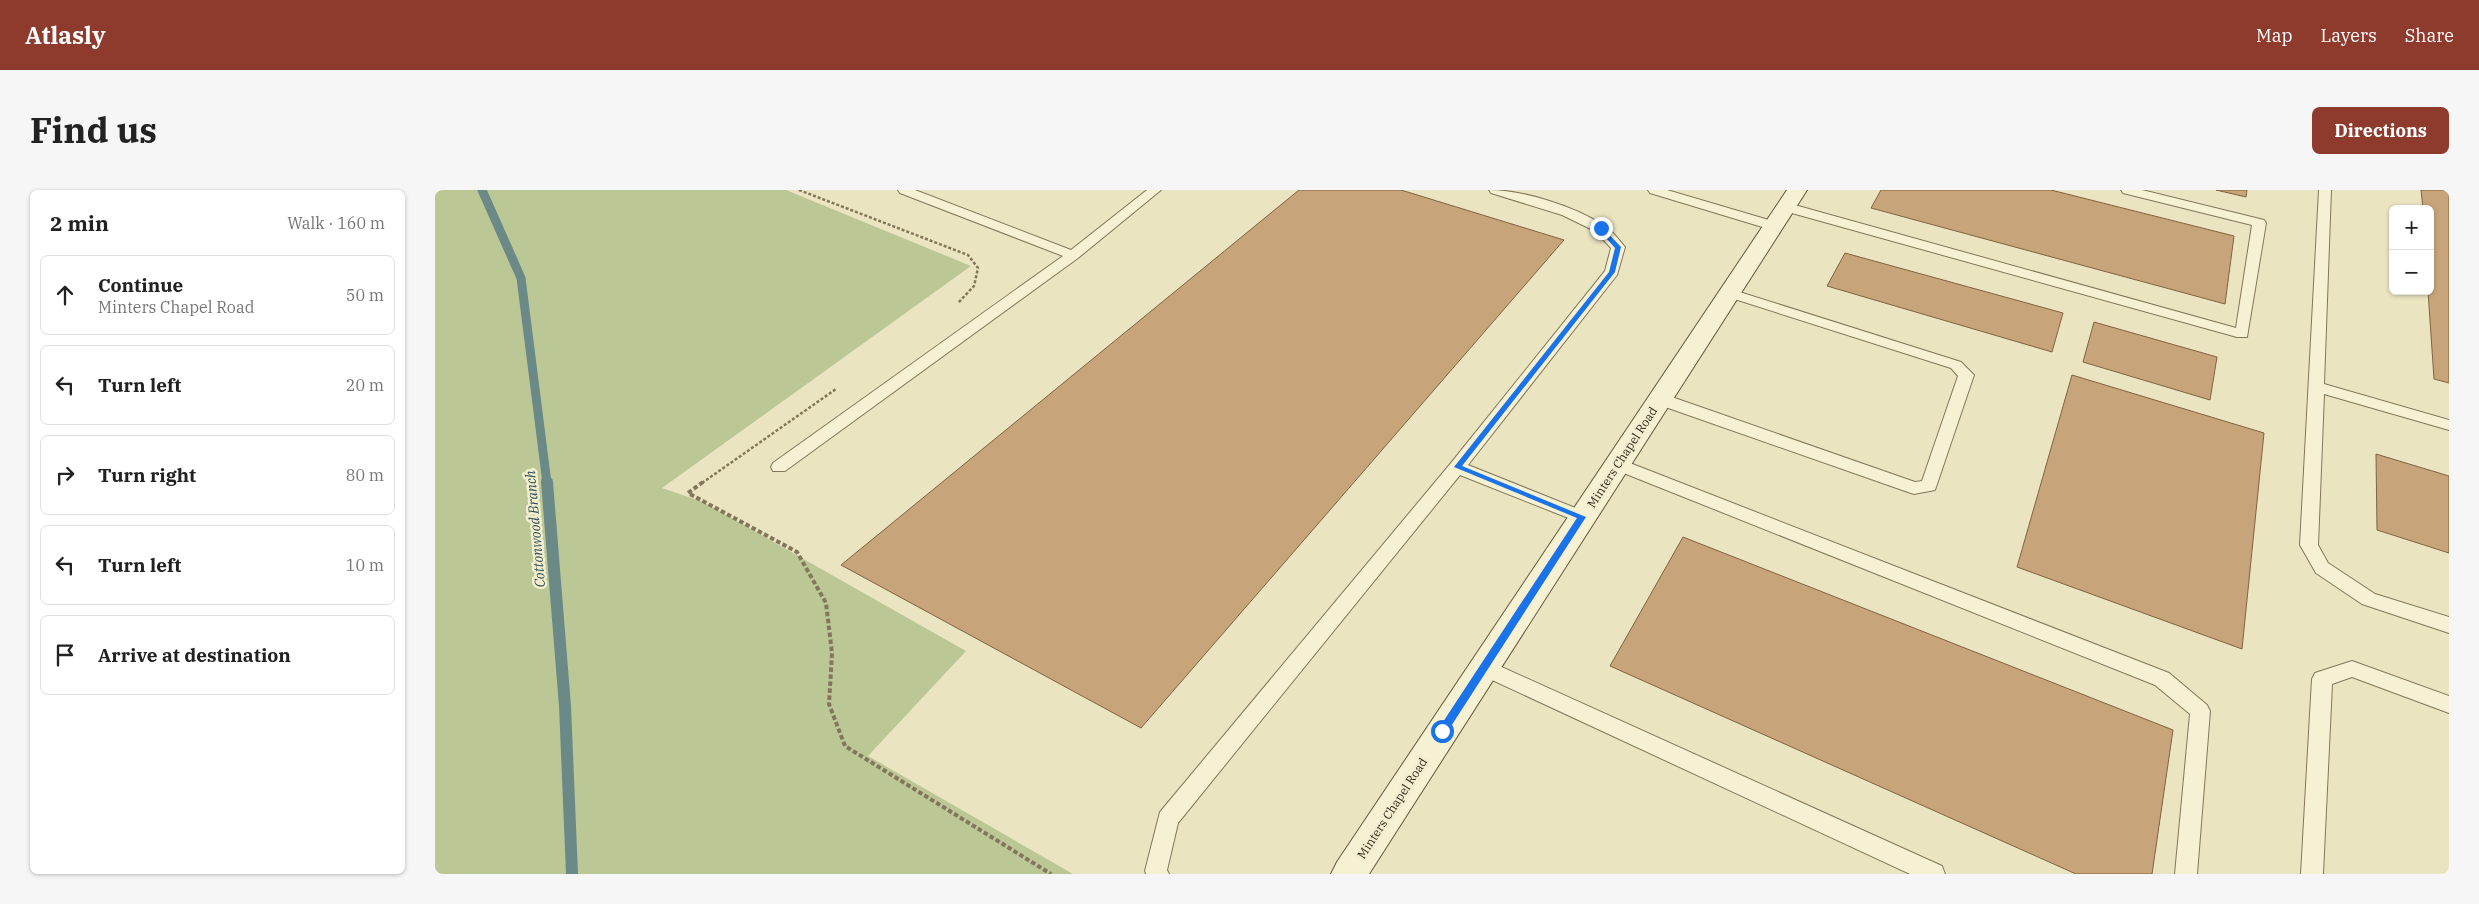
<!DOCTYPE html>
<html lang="en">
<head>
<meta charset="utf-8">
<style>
	body { margin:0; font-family:"IBM Plex Serif",serif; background:#f6f6f6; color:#222 }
	.controls { position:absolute; right:15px; top:15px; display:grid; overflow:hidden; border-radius:8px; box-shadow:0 1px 4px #0004 }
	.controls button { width:45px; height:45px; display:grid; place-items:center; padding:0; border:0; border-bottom:1px solid #e0e0e0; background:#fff; color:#222; font:25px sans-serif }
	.stop { position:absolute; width:15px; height:15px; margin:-11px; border:4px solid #1a73e8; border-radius:50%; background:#fff }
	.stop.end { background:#1a73e8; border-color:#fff; box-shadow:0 1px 5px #0008 }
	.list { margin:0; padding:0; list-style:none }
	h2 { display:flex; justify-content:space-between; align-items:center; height:65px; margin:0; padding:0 20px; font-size:21px }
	h2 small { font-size:16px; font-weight:400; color:#767676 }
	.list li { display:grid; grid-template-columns:32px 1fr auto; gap:15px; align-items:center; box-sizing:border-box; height:80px; margin:0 10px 10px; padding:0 10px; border:1px solid #e0e0e0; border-radius:8px }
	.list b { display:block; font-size:19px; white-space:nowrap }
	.list p { margin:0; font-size:16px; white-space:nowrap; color:#767676 }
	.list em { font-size:16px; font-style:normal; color:#767676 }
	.icon { flex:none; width:28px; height:28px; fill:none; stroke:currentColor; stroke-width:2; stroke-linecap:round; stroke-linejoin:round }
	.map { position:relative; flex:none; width:2014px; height:684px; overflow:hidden; border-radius:8px }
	header { display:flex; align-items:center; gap:30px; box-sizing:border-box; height:70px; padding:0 25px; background:#8e3b2e; color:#fff }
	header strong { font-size:24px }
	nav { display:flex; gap:28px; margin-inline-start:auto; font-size:18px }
	.intro { display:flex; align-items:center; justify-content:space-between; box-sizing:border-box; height:120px; padding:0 30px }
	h1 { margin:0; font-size:35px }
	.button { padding:12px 22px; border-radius:8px; background:#8e3b2e; color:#fff; font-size:18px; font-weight:700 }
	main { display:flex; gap:30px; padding:0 30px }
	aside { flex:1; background:#fff; border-radius:8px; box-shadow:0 1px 4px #0004 }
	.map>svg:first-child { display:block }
	.green { fill:#bbc896 }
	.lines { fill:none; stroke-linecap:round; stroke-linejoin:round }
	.stream-far1 { stroke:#6b8a87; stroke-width:9 }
	.stream { stroke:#6b8a87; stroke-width:12 }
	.building { fill:#c7a479; stroke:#816341 }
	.lane-casing { stroke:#83765a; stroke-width:2 }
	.secondary-casing { stroke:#65573d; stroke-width:2 }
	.path-far1 { stroke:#83765a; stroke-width:2.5; stroke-dasharray:3 2; stroke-linecap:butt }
	.path { stroke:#83765a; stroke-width:4; stroke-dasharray:4.5 2.5; stroke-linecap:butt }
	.lane { fill:#f6f1d3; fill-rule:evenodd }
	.secondary { fill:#f6f1d3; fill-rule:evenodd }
	.route { fill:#1a73e8 }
	.labels { text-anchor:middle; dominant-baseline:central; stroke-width:5; stroke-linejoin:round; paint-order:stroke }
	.street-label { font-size:12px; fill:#332b1d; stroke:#f3eed0 }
	.water-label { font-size:14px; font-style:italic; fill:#2d4f52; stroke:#f3eed0 }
</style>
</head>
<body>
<header>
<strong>Atlasly</strong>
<nav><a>Map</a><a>Layers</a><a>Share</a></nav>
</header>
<div class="intro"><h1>Find us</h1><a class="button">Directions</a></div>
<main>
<aside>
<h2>2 min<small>Walk · 160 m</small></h2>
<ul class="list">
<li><svg class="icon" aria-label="ahead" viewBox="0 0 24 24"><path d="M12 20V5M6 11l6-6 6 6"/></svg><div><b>Continue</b><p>Minters Chapel Road</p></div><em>50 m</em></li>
<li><svg class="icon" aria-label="left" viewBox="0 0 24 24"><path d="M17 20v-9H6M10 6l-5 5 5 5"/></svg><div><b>Turn left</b></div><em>20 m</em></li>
<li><svg class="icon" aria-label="right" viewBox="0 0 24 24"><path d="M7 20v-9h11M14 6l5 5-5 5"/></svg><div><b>Turn right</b></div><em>80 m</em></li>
<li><svg class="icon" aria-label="left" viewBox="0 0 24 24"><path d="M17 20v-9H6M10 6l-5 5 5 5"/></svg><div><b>Turn left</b></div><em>10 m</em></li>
<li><svg class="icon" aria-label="arrive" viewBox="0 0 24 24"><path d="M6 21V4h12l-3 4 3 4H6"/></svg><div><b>Arrive at destination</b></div></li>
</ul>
</aside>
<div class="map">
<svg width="2014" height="684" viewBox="0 0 2014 684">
	<rect width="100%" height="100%" fill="#ebe4c1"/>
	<path class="green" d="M0,0H351L536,76L227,298L268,312L531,461L433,566L638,684H0Z"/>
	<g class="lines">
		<path class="stream-far1" d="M47,0L86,88L112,293"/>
		<path class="stream" d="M112,292L130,516L137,684"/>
	</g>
	<path class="building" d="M864,0H966L1129,50L706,538L406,375Z
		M1446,0H1616L1799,46L1790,114L1436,18Z
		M1781,0H1812L1811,7Z
		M1986,0H2014V193L1999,189L1993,101H1995V19H1988Z
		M1410,63L1628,123L1617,162L1392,96Z
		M1659,132L1782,167L1775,210L1648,172Z
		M1637,185L1829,243L1807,459L1582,377Z
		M1941,264L2014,286V363L1942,340Z
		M1248,347L1738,540L1717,684H1641L1175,476Z"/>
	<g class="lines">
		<g class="lane-casing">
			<path id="lane" d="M463,0H480L636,60L712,0H726L643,68L350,281H338L336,277L338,273L628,66L465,3Z
				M1054,0C1088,0 1139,16 1168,35C1176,39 1184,50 1190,57L1182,85L1033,275L1153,323L1156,327L1153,331L1147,333L1141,331L1025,285L743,633L732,680L734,684H711L710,681L725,622L1016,273L1170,81L1176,58L1160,41L1127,25L1056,3Z
				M1213,0H1232L1344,33L1346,36L1344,39H1334L1215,3Z
				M1686,0H1707L1829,30L1831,33L1812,147H1802L1346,20L1345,17L1351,13L1356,14L1801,138L1817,35L1688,3Z
				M1884,0H1896L1889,194L2014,230V240L1889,204L1883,355L1893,373L1940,404L2014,427V443L1927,414L1881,383L1865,355Z
				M1295,99L1526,172L1539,185L1500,300L1479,304L1473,302L1219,213L1217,209L1219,205H1231L1480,292L1487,291L1523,186L1516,178L1290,106L1288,103L1290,100Z
				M1182,268L1734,483L1772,515L1775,521L1762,684H1740L1755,524L1720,495L1176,278L1174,274L1176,270Z
				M1049,469L1507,676L1510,684H1475L1042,483L1039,477L1042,471Z
				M1917,471L2014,506V523L1917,487L1897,494L1888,684H1866L1877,489L1880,483Z"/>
		</g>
		<g class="secondary-casing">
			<path id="secondary" d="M1352,0H1372L934,684H896L902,672Z"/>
		</g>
		<path class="path-far1" d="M364,0L533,65L543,78L539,96L523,113
			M267,293L401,199"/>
		<path class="path" d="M268,292L253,303L362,362L391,413L397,463L394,514L410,556L616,684"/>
		<use href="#lane" class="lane"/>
		<use href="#secondary" class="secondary"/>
	</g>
	<path class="route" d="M1166,36L1186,57L1180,82L1027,276L1151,327L1011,544L1007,545L1003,541L1004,538L1142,328L1019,277L1174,82L1180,58L1162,38Z"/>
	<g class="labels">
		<g class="street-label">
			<text transform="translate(1187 267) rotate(-57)">Minters Chapel Road</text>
			<text transform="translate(957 618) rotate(-57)">Minters Chapel Road</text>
		</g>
		<g class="water-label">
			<text transform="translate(100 339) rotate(-95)">Cottonwood Branch</text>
		</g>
	</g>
</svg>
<div class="controls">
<button>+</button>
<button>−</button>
</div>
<div class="stop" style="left:1007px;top:541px"></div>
<div class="stop end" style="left:1166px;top:38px"></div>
</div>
</main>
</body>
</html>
